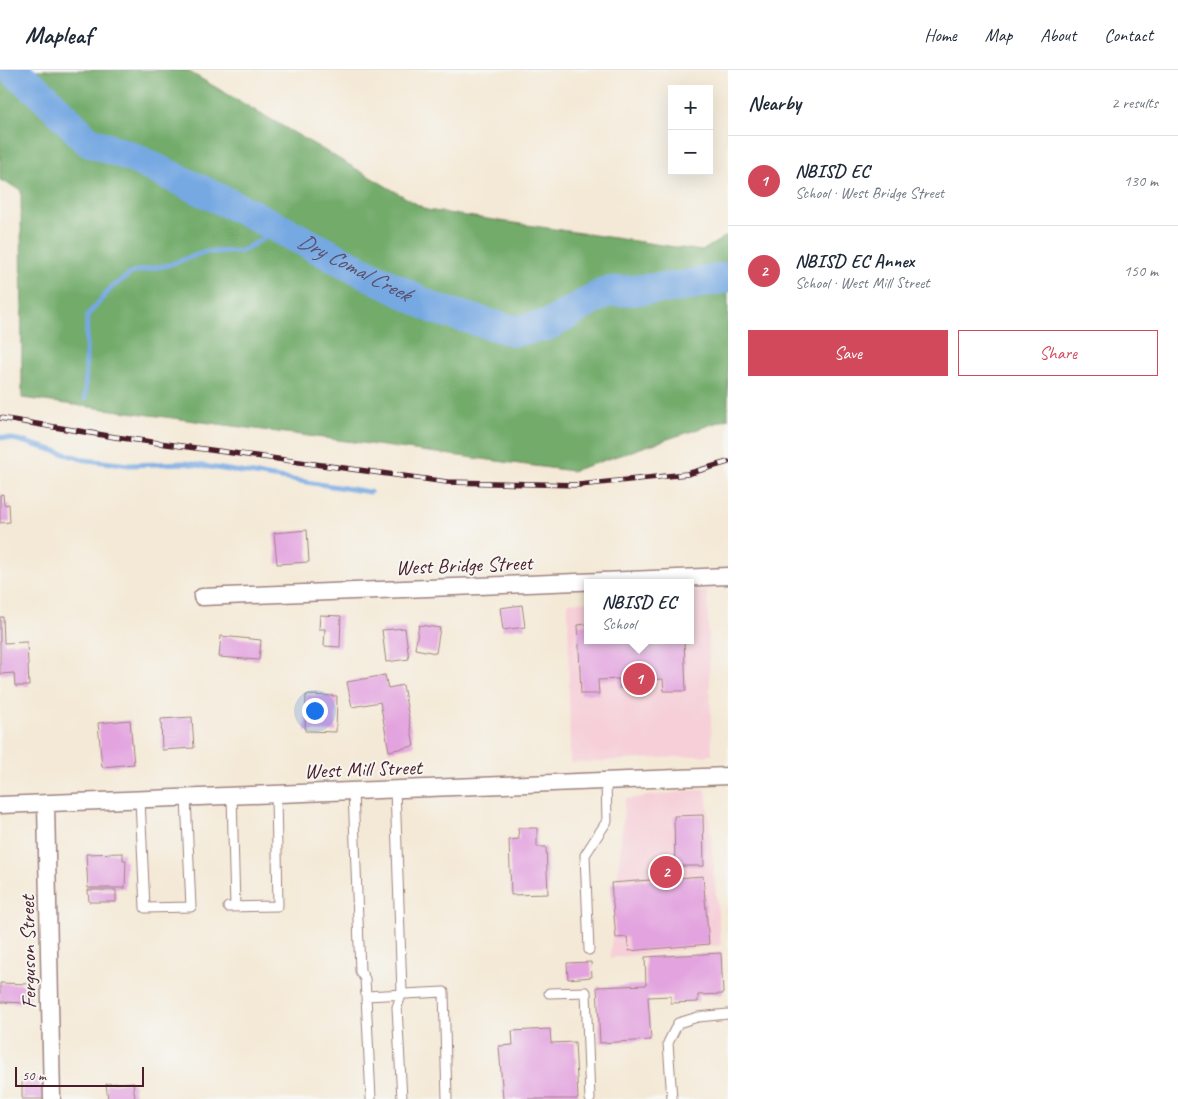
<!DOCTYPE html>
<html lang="en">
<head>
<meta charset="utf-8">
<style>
	body { margin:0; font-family:Caveat,sans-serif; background:#f2f2f3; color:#1f2937 }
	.controls { position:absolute; right:15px; top:15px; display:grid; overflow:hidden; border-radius:0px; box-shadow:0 5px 20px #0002 }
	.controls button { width:45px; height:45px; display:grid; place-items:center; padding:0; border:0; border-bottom:1px solid #e0e1e3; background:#fff; color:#1f2937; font:25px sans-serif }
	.scale { position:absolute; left:15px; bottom:12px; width:129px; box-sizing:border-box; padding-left:5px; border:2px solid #4a1f2b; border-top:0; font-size:14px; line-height:18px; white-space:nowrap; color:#4a1f2b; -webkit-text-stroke:4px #f6f6f2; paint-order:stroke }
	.you { position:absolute; left:314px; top:640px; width:18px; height:18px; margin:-12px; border:4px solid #fff; border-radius:50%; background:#1a73e8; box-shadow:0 0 0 8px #1a73e833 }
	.badge { display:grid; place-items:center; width:32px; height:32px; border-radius:50%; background:#d1495b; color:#fff; font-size:16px; font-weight:700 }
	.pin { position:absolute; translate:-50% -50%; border:2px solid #fff; box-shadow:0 1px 5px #0006 }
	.popup { position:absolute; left:584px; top:509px; width:110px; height:65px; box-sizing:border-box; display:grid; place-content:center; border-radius:0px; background:#fff; filter:drop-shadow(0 1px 4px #0005); font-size:16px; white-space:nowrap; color:#747a83 }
	.popup b { font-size:19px; color:#1f2937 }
	.popup::after { content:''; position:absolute; left:50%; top:100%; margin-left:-10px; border:10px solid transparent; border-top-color:#fff }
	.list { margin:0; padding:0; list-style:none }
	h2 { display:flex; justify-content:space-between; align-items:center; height:65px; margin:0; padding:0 20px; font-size:21px }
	h2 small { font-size:16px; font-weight:400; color:#747a83 }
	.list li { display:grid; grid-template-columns:32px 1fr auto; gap:15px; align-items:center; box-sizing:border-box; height:90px; padding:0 20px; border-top:1px solid #e0e1e3 }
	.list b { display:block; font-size:19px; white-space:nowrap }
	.list p { margin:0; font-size:16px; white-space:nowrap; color:#747a83 }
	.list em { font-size:16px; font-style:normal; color:#747a83 }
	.actions { display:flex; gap:10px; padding:15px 20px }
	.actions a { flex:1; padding:11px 0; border:1px solid #d1495b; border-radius:0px; text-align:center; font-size:18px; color:#d1495b }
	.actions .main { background:#d1495b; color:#fff }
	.map { position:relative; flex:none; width:728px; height:1029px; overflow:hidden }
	header { display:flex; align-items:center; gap:30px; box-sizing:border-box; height:70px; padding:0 25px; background:#fff; border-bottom:1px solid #e0e1e3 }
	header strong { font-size:24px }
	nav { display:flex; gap:28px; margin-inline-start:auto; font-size:18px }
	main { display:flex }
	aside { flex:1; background:#fff }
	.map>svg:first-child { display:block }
	.built { fill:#f6cfd8 }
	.forest { fill:#72ab6a; stroke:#5e654a }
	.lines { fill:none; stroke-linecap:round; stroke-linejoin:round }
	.stream { stroke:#76a8e2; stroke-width:5 }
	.river { stroke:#76a8e2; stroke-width:31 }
	.building { fill:#e3a3df }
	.service-casing { stroke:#9f8480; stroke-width:11 }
	.minor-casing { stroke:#9f8480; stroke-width:19 }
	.service { stroke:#fff; stroke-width:9 }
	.minor { stroke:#fff; stroke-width:16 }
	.rail-casing { stroke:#4a1f2b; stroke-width:5.5 }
	.rail { stroke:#f6f6f2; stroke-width:4; stroke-dasharray:11; stroke-linecap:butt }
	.labels { text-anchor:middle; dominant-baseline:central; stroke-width:4; stroke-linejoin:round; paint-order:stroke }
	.street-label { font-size:21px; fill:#4a1f2b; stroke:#f6f6f2 }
	.water-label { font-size:22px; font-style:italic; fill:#594f6b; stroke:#f6f6f2 }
</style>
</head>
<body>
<header>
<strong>Mapleaf</strong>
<nav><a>Home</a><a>Map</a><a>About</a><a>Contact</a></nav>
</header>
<main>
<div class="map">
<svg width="728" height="1029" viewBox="0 0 728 1029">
	<rect width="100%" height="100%" fill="#f6f6f2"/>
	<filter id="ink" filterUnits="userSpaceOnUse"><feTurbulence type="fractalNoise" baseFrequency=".02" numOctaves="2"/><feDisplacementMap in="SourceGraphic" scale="10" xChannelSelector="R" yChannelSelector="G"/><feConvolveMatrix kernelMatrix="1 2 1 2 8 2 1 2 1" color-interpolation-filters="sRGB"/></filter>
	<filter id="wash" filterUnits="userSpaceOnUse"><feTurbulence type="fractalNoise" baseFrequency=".0096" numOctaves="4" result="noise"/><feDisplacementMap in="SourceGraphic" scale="20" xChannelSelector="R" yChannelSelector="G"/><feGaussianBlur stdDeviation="1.12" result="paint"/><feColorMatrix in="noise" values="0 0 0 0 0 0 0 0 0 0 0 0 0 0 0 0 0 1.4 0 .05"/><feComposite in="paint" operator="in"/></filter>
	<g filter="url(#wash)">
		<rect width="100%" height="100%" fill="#f4e9d6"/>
		<path class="built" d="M707,521L712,685L570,693L568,533L588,531V570H690V522Z
			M706,719L721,875L610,888L625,729Z"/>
		<path class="forest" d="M0,0H186L427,140L702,181L728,165V349L572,401L22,328L21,120L0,110Z"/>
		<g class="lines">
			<path class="stream" d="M85,329L87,246L112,217L133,202L168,195L205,182L242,181L279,159
				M0,367L18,370L86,390L130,395L184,393L370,422"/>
			<path class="river" id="s1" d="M12,0L42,24L88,71L129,86L253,145L435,239L515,261L548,255L606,222L678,217L728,207"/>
		</g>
		<g id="blocks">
			<path class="building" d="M3,424L4,435L9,434L10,452L0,453V425Z
				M307,460L309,492L277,494L274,463Z
				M522,535L525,557L503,560L500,538Z
				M320,545L341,546L340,577L324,576L325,559H319Z
				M0,547H3L4,573L27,572L29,616H15L14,603L0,604Z
				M588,554V570H684L686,621H664L663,609L646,610L647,617L620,618L619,609L598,610L599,624H581L578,555Z
				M419,555L440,558L436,583L415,579Z
				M405,558L409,589L386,592L382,560Z
				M221,566L261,570L259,590L219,587Z
				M385,605L388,618L403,615L414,676L389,681L380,632L352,637L347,612Z
				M306,625L337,626L336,662L305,661Z
				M192,647L194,678L162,680L161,649Z
				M130,650L134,694L102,697L98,653Z
				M703,745L704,796H675L674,746Z
				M518,758H537V777H546L548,824L511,825L509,770L519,769Z
				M123,783V790H126L125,818H88L86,784Z
				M703,806L709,874L629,881L627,867L616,868L611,813Z
				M88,820H116V832H89Z
				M721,883L723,924L698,925V932L671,933V926L648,927L651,970L600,973L597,917L646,915L645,887Z
				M591,892L592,907L568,909L567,893Z
				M0,913L30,914L29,933L0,932Z
				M550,959L551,973L575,972L578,1029H503L499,976L513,975L512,961Z
				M22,1008H45L44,1029H22Z
				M133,1012L135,1029H108L106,1014Z"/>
		</g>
	</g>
	<g filter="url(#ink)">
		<use href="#blocks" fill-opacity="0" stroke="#9f8480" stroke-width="1"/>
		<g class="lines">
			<g class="service-casing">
				<path id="service" d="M395,719L402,923L397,937L402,1029
					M353,721L360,901L365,909L366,926L444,922L447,1029
					M232,726L235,837
					M140,730L145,838L191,837L186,728
					M228,837L278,836L276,724
					M589,880L585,785L607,751L606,711
					M549,923L586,922L590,1029
					M366,926L371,1029
					M672,1029L668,973L678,953L698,947L728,944"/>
			</g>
			<g class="minor-casing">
				<path id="minor" d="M202,527L728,506
					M46,734L52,1029
					M0,735L728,706"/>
			</g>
			<use href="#service" class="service"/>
			<use href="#minor" class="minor"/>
			<g class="rail-casing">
				<path id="rail" d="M0,348L115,367L447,412L579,415L687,404L728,392"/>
			</g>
			<use href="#rail" class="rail"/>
		</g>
	</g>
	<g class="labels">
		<g class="street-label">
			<text transform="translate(464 495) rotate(-2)">West Bridge Street</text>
			<text transform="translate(363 699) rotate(-2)">West Mill Street</text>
			<text transform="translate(28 882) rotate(-91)">Ferguson Street</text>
		</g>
		<g class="water-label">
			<text stroke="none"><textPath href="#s1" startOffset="399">Dry Comal Creek</textPath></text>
		</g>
	</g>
</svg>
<div class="controls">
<button>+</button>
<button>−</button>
</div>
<div class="scale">50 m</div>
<div class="you"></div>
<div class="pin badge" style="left:639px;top:609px">1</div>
<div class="popup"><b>NBISD EC</b>School</div>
<div class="pin badge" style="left:666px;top:802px">2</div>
</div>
<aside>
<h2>Nearby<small>2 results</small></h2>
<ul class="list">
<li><span class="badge">1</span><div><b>NBISD EC</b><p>School · West Bridge Street</p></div><em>130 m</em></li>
<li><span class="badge">2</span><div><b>NBISD EC Annex</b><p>School · West Mill Street</p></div><em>150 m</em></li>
</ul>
<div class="actions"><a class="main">Save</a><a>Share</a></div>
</aside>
</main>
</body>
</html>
